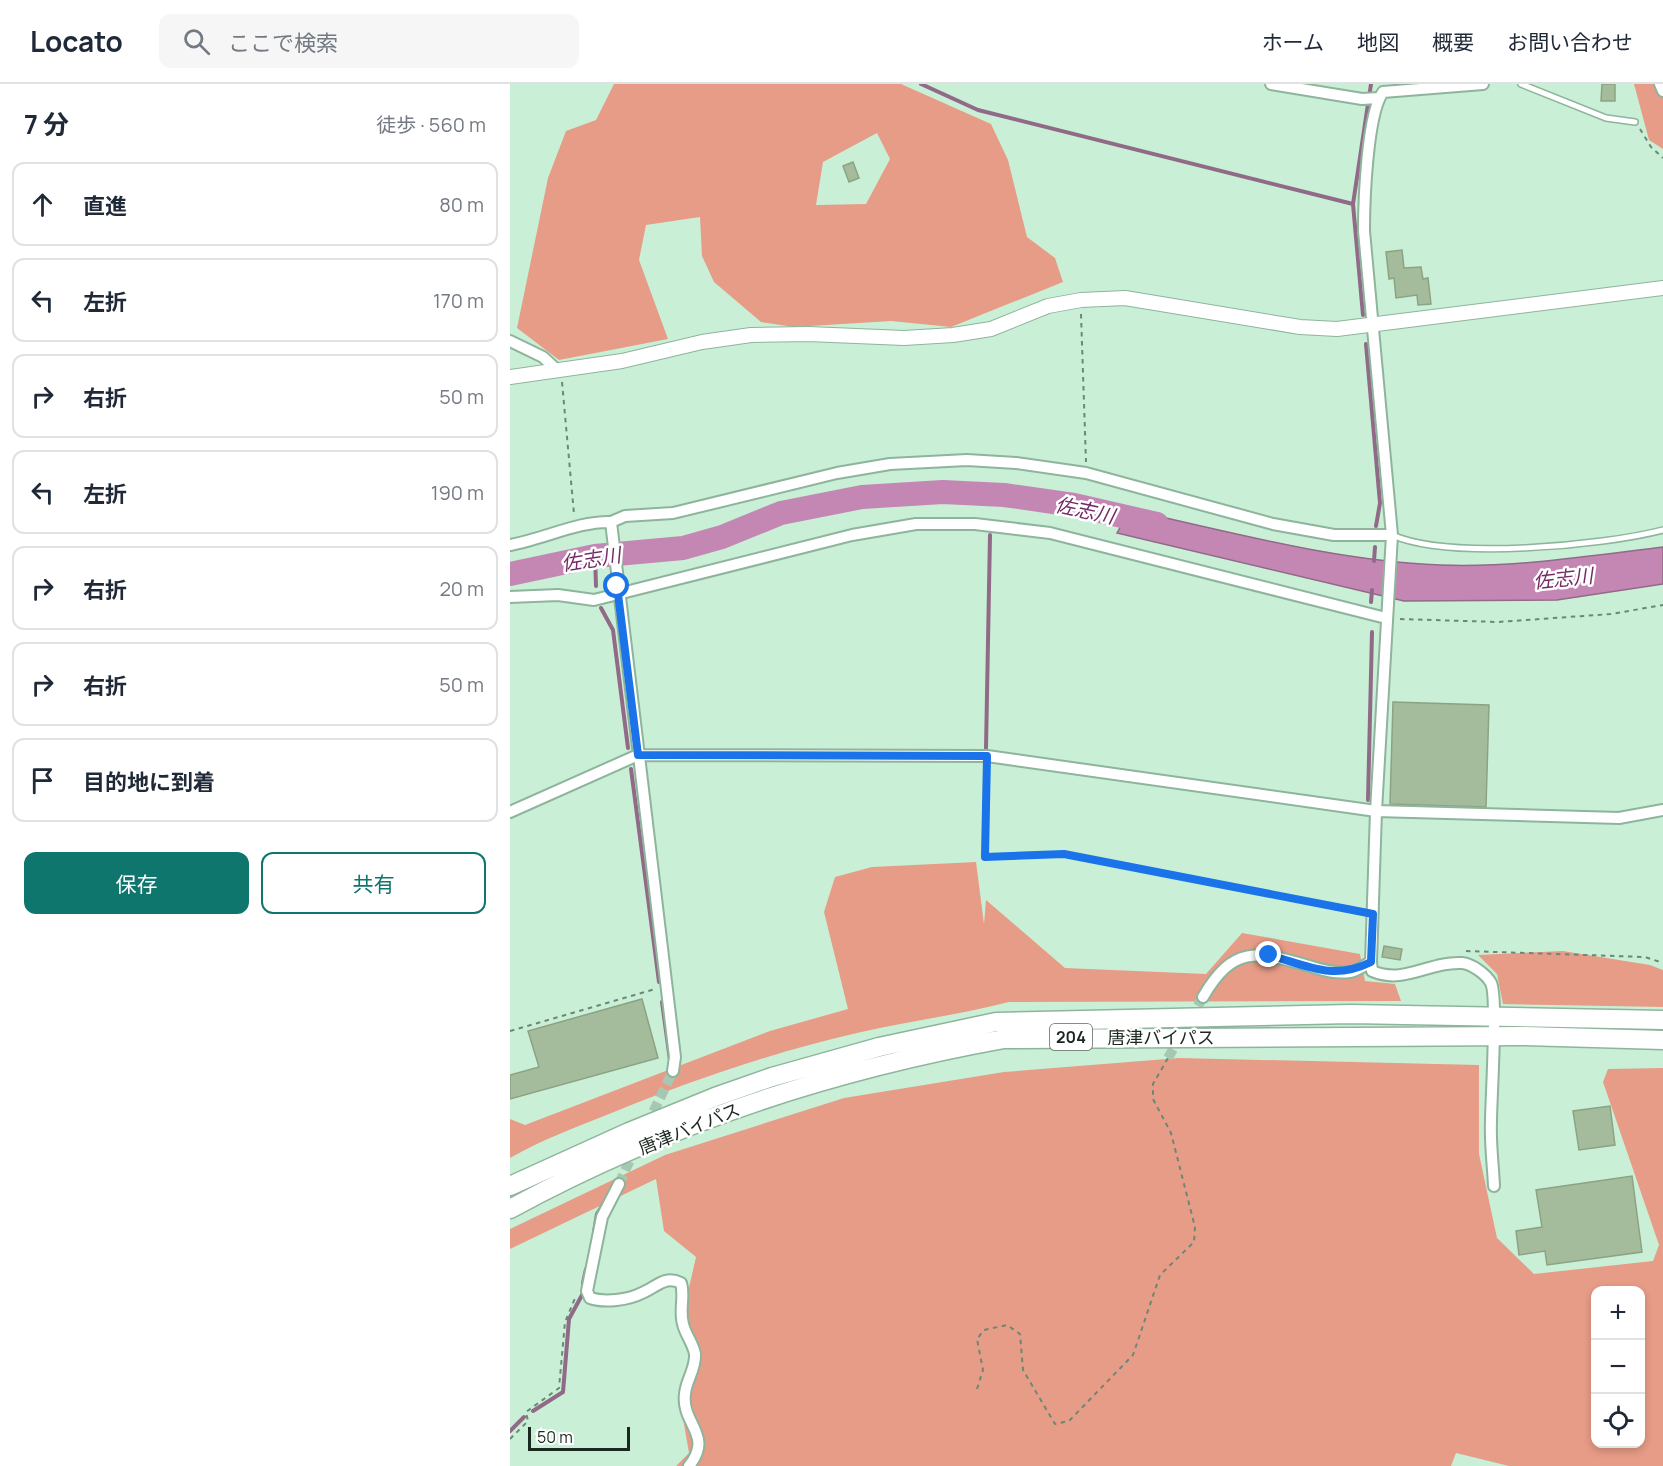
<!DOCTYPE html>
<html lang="ja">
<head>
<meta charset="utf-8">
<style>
	body { margin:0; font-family:Manrope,"Noto Sans JP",sans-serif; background:#f6f6f7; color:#1f2937 }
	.controls { position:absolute; right:18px; bottom:18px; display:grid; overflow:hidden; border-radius:12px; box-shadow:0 3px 9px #0003 }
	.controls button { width:54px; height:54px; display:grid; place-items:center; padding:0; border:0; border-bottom:2px solid #e0e1e3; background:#fff; color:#1f2937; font:30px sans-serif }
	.scale { position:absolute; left:18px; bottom:15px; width:102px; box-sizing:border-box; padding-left:6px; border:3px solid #1a281f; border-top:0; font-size:16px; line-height:21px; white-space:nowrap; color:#1a281f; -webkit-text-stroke:4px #fff; paint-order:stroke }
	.stop { position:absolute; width:18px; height:18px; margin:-14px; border:4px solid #1a73e8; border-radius:50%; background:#fff }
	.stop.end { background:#1a73e8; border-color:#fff; box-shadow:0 2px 6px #0008 }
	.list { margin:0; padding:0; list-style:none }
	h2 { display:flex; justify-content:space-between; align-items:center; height:78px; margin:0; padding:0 24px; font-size:26px }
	h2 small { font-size:20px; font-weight:400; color:#747a83 }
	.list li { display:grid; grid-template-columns:39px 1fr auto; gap:18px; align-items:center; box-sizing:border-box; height:84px; margin:0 12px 12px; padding:0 12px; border:2px solid #e0e1e3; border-radius:12px }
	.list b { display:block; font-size:22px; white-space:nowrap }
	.list em { font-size:20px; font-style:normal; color:#747a83 }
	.actions { display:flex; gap:12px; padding:18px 24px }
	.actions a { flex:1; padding:14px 0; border:2px solid #0f766e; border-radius:12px; text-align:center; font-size:21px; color:#0f766e }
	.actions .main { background:#0f766e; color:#fff }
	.icon { flex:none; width:33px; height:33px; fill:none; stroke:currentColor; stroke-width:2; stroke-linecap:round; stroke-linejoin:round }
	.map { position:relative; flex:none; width:1153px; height:1382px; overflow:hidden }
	header { display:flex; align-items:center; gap:36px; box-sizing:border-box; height:84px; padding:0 30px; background:#fff; border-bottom:2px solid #e0e1e3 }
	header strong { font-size:28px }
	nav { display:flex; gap:33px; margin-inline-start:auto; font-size:21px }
	.search { width:420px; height:54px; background:#f6f6f7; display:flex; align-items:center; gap:15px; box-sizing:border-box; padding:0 21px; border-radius:12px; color:#747a83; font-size:22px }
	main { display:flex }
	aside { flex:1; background:#fff }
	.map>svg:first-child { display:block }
	.green { fill:#e79c87; fill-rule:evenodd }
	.water { fill:#c487b4; stroke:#916a87; stroke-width:1.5 }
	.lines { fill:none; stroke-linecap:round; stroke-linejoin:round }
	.stream { stroke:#916a87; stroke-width:4 }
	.river { stroke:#c487b4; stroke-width:24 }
	.building { fill:#a4bc9b; stroke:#8ca383; stroke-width:1.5 }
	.minor-tunnel { stroke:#a6c8b2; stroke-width:10; stroke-dasharray:10 5; stroke-linecap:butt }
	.service-casing { stroke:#8eb49c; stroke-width:8 }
	.minor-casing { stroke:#8eb49c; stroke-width:14 }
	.tertiary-casing { stroke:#8eb49c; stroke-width:16 }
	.trunk-casing { stroke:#8eb49c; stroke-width:21 }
	.path { stroke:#6d8776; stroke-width:2; stroke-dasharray:4.5 4.5; stroke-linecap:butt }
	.service { stroke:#fff; stroke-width:5 }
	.minor { stroke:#fff; stroke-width:10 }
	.tertiary { stroke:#fff; stroke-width:14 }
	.trunk { stroke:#fff; stroke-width:18 }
	.route { stroke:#1a73e8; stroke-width:8 }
	.labels { text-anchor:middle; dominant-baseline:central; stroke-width:5; stroke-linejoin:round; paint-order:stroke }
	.shield { fill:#fff; stroke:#5f6862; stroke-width:1.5 }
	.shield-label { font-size:16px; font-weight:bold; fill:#1a281f }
	.street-label { font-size:18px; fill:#1a281f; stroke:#fff }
	.water-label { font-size:20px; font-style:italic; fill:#742b65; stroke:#fff }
</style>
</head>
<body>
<header>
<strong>Locato</strong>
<div class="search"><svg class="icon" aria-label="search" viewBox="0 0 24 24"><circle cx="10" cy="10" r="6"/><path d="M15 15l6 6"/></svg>ここで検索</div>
<nav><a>ホーム</a><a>地図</a><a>概要</a><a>お問い合わせ</a></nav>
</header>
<main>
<aside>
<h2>7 分<small>徒歩 · 560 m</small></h2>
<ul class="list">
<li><svg class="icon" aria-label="ahead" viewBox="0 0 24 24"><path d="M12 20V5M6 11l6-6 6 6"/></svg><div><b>直進</b></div><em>80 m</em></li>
<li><svg class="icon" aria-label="left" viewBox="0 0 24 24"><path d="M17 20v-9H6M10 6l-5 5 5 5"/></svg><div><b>左折</b></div><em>170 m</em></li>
<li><svg class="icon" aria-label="right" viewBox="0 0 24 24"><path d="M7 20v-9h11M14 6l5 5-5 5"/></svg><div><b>右折</b></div><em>50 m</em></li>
<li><svg class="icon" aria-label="left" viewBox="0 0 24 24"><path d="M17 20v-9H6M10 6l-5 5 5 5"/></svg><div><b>左折</b></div><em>190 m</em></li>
<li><svg class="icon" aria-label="right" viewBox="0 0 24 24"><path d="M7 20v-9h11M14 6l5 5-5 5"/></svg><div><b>右折</b></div><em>20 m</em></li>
<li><svg class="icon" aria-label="right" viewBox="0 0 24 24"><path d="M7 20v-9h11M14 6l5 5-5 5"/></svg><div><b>右折</b></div><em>50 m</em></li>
<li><svg class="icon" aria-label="arrive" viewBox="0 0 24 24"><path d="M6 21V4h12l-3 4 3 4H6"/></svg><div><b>目的地に到着</b></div></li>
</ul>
<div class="actions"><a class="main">保存</a><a>共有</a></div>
</aside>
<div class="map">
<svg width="1153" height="1382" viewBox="0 0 1153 1382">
	<rect width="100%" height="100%" fill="#c9f0d7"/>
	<path class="green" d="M104,0H391L481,40L498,76L517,153L545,174L553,198L441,243L381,237L284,243L251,238L204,198L192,172L190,133L136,141L129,176L158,255L49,276L7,244L38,94L56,47L86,36ZM367,49L380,75L356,120L306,121L313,78Z
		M1124,0H1153V65L1139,56Z
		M466,778L474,840L476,816L555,884L696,890L732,849L850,870L855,897L885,900L891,917L499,918C449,931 398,937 347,949C264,968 183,996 104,1028C69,1042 33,1055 0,1074V1035L15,1041L260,947L338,925L314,828L325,793L362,783Z
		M1053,867L1140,881L1153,886V923L993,920L987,890L968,871Z
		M669,974L969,981V1070L987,1154L1024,1190L1143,1177L1149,1161L1093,998L1098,985L1153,984V1382H999L946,1369L941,1382H166L179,1369L169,1311L182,1267L172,1234L186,1173L154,1147L146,1095L0,1165V1145L155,1071L334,1014L494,988ZM1086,1206H1130V1360H1086Z"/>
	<path class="water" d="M620,426C722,448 825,477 930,481C1003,484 1080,472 1153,463V500L1047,516L894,517L607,449Z"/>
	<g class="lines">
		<path class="stream" d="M411,0L468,26L843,120
			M853,231L843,120L861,0
			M856,260L870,419L866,442
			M85,472L86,502
			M864,477L865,463
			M861,518L862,506
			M91,524L103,546L118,664
			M476,664L480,451
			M121,685L149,898
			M858,716L862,548
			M152,918L160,976
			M84,1148L87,1130L94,1119
			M73,1199L76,1185
			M23,1327L53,1308L59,1235L72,1211
			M0,1347L14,1333"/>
		<path class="river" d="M0,490L85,472L173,464L212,453L271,429L352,413L433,408L494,411L564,421L647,440"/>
	</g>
	<path class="building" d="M1092,0H1105V17H1091Z
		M343,78L349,94L339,98L333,82Z
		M892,166L894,184L911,183L913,195L918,194L921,220L908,221L907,211L886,214L884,194L879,195L876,168Z
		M883,618L979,621L976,723L880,720Z
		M874,862L892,865L890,876L872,873Z
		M132,915L148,974L0,1015V991L29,983L18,947Z
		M1100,1022L1105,1061L1069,1066L1063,1027Z
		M1122,1092L1132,1168L1037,1181L1035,1167L1009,1171L1006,1147L1032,1143L1026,1106Z"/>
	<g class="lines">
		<path class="minor-tunnel" d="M658,974L693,913
			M137,1041L163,987
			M109,1100L125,1065"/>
		<g class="service-casing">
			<path id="service" d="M1011,0L1096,34L1125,38
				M882,451C939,476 1091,462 1153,446"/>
		</g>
		<g class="minor-casing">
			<path id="minor" d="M761,0L852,15L868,14
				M973,0L873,8C857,30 854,117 854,147L882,451L866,727L861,878L862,887C895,901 919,877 952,879C962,880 976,890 981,899C988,913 981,1015 981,1037C980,1059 983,1080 984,1102
				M1150,0L1153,7
				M0,257L33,273L48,287
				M0,461C34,455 68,437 101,438
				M0,513L48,511L84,516L342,451L406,440H465L540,449L876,534
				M0,728L128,671L477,672L866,727L1109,734L1153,726
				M693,913C723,861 747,867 799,882C812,886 826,890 840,888C847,887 855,881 861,878
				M163,987L165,973L101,438L115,432L163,429L327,389L380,380L457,376L506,379L576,389L763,440L824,451H882
				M109,1100L92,1133L77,1207L80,1214C95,1219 118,1216 132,1209C147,1203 154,1191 171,1199C175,1213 169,1226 173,1240C175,1250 183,1259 185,1270C186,1285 176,1296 175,1310C171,1340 204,1351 179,1382"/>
		</g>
		<g class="tertiary-casing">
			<path id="tertiary" d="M0,293L112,277L192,258L241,251L298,250L394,254L443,251L481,245L538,222L571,216L615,214L790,243L827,245L1153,204"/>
		</g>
		<g class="trunk-casing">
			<path id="trunk" d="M0,1102L119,1048L205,1013L262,993L369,963L486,938L841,930L1153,936
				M0,1125C154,1041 322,986 494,955L1014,952L1153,956"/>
		</g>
		<path class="path" d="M1130,45L1141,63L1153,74
			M571,230L576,378
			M52,298L64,430
			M890,535L988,538L1101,530L1153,521
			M477,684L475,773L554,770L852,828
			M956,867L1135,873L1153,879
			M0,947L145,905
			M467,1305L473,1286L467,1255L474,1246L497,1241L510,1250L513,1286L545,1340L559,1337L623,1271L650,1191L684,1158L685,1143L661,1049L643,1015V1000L658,974
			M0,1355L18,1337L16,1328L49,1304L55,1238L66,1212"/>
		<use href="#service" class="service"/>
		<use href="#minor" class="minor"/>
		<use href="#tertiary" class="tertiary"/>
		<use href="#trunk" class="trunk"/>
	</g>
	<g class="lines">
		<path class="route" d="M107,502L128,671L477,672L475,773L554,770L863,830L861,878C823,897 798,882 759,871"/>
	</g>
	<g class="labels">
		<rect class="shield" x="540" y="940" width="42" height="26" rx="4.5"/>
		<g class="shield-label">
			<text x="561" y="953">204</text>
		</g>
		<g class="street-label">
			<text x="651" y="953">唐津バイパス</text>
			<text transform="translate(179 1044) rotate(-22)">唐津バイパス</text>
		</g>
		<g class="water-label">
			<text transform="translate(575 426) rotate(12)">佐志川</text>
			<text transform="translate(81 475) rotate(-9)">佐志川</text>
			<text transform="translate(1053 494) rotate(-6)">佐志川</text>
		</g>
	</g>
</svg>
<div class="controls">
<button>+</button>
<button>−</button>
<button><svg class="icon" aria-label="locate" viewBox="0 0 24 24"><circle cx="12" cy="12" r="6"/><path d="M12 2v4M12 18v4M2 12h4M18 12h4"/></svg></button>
</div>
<div class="scale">50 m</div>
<div class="stop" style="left:107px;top:502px"></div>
<div class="stop end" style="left:759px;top:871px"></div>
</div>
</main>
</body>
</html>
